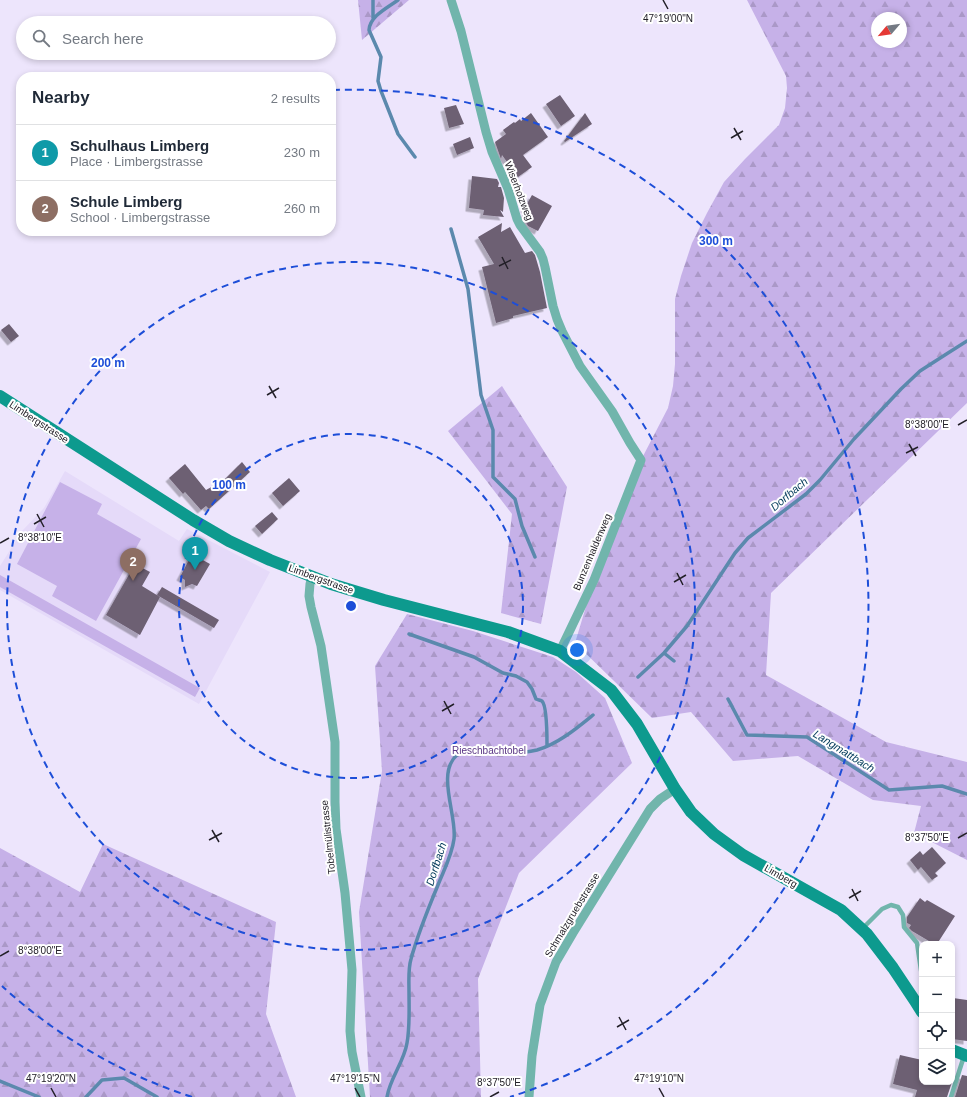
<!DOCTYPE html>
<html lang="en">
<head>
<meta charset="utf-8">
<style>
	body { margin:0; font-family:Arial,sans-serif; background:#f2f2f3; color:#1f2937 }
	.controls { position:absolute; right:12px; bottom:12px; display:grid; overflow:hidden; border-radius:8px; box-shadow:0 2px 6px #0003 }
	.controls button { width:36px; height:36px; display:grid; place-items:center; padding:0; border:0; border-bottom:1px solid #e0e1e3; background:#fff; color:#1f2937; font:20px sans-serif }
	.compass { position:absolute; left:871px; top:12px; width:36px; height:36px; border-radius:50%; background:#fff; box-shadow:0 2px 6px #0003; rotate:241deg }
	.you { position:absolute; left:577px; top:650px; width:14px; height:14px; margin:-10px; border:3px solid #fff; border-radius:50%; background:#1a73e8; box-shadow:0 0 0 6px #1a73e833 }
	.badge { display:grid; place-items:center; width:26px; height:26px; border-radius:50%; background:#db2777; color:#fff; font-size:13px; font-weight:700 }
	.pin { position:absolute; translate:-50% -33px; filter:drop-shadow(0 1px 2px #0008) }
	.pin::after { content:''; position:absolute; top:21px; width:14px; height:12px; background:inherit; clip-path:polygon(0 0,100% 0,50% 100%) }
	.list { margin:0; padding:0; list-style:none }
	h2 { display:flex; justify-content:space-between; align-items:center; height:52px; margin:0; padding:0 16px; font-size:17px }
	h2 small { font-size:13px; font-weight:400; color:#747a83 }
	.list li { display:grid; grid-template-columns:26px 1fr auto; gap:12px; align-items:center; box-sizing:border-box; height:56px; padding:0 16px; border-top:1px solid #e0e1e3 }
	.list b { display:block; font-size:15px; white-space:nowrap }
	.list p { margin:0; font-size:13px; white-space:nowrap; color:#747a83 }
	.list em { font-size:13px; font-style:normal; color:#747a83 }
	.icon { flex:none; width:22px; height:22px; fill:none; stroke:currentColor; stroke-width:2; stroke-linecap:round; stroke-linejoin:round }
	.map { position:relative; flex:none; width:967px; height:1097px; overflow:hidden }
	.search { position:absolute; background:#fff; box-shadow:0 2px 6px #0003; left:16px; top:16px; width:320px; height:44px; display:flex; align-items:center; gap:10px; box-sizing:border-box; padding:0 14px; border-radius:22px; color:#747a83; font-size:15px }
	.panel { position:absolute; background:#fff; box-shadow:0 2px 6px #0003; left:16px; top:72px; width:320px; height:164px; border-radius:16px }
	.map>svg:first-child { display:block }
	.built { fill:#e5daf9 }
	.forest { fill:url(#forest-firs); fill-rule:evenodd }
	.pitch { fill:#c6b1e8 }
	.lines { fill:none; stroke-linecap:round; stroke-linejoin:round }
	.stream { stroke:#5b89ad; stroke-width:3.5 }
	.building { fill:#6d6073; filter:url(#shadow) }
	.lane { stroke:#71b5ac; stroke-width:4.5 }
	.street { stroke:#71b5ac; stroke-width:9 }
	.secondary { stroke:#0d9a8e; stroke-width:12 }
	.ticks { fill:none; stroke:#232028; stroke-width:1.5 }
	.ring { fill:none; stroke:#1d4ed8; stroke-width:2; stroke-dasharray:7 5 }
	.labels { text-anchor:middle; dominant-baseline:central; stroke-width:4; stroke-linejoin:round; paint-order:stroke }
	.street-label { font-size:10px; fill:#232028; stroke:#fff }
	.park-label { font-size:10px; fill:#5a3685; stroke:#fff }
	.water-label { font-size:11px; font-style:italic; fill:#033b5b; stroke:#fff }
	.ticks-label { font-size:10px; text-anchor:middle; fill:#232028; stroke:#fff; stroke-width:4; stroke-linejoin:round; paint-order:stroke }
	.centre { fill:#1d4ed8; stroke:#fff; stroke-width:2 }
	.ring-label { font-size:12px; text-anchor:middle; font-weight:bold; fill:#1d4ed8; stroke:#fff; stroke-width:4; stroke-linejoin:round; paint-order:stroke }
</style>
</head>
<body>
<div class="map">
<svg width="967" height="1097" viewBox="0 0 967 1097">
	<defs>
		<pattern id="forest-firs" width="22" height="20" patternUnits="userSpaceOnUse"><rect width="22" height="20" fill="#c6b1e8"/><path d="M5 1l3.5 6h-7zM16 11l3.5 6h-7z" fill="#aa98c7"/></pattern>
		<filter id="shadow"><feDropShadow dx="-3.5" dy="3.5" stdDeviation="0" flood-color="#0004"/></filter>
	</defs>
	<rect width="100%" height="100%" fill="#ede5fc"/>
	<path class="built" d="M65,471L179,541L187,529L270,572L199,704L0,590V566L22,531L44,508Z"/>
	<path class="forest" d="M358,0H409L362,40Z
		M747,0H967V403L771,593L766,675L886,742L967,762V860L914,833L921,806L873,800L798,756L733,761L691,712L652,718L575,643L594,580L641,460L668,408L673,386L675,364V299L681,276L692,243L707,213L724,182L745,159L779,125L785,108L787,88L786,76ZM877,18H901V42H877Z
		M502,386L567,487L541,624L501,613L512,514L448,431Z
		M407,614L473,631L553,657L576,672L605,698L632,763L519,873L478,979L481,1097H370L359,912L382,771L375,666Z
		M103,844L276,922L266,1014L296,1097H0V848L80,892Z"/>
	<path class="pitch" d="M60,482L102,504L97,514L141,539L96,621L52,596L57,586L17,564Z
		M0,575L200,688L195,697L0,587Z"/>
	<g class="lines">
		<path class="stream" d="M373,0V18
			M398,0C387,8 370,16 369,30L381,57L378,81L381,91L398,134L415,157
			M451,229L468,289L481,395L493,430V477L515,499L522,526L535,557
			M409,634L474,657L503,673L516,676L527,682L532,689L536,699C538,700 540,700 542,701C547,706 547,738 547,746
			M664,653L674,661
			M638,677L664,653L687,626L735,553L748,538L806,494L820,480L854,439L901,389L920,371L948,353L967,341
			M728,699L747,735L807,737L889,790L942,786L967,794
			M0,1081L39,1097
			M86,1097L102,1080L124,1078L157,1097
			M387,1097C390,1078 404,1062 407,1043C410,1027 409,1009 409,992C409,981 408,969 411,959C418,933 428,909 438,885C444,870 452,855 454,839C457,815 436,773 457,755C470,743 494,753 510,753C518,753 529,752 537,750C558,744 577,728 593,715"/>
	</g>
	<path class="building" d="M560,95L575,116L561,126L546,104Z
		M456,105L464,124L449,128L444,108Z
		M531,113L548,137L523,155L532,167L518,177L502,155L501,159L495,142L506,134L503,130L514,122L515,123L520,119L521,121Z
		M585,113L592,124L565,142L564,141Z
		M470,137L474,148L457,155L453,144Z
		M472,176L497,179L499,183L498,187H501L504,198L503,212L500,210L504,217L483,215L484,210L469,208Z
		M532,195L552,206L538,231L528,226L523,217L527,210L524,209Z
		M502,223L501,232L510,227L525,253L532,251L535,255L540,272L547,308L513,316V318L496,323L482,267L494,264L478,237Z
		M9,324L19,336L11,342L1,330Z
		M242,462L250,472L209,509L206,506L201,510L185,492L183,494L169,478L185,464L206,490L224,480Z
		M289,478L300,491L283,506L272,493Z
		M272,512L278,519L262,534L255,526Z
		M192,554L210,564L197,586L192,584L185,587V580L180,577Z
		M135,564L150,572L142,586L160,597L140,635L106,615Z
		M162,587L219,620L214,628L157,595Z
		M932,847L946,863L935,873L938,876L932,880L921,867L918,870L910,860L920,851L923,855Z
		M920,898L925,902L927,900L955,916L937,944H934L912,931L909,928L911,925L907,923V917Z
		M953,998L967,1000V1041L952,1039V1008Z
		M900,1055L922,1060V1082H952L947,1097H915L917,1090L893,1084Z
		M962,1075L967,1076V1097H955Z"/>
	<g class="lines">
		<path class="lane" d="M862,929L882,909L891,905L898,907L903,915L904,927L917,943L922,977
			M951,1097L964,1056"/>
		<path class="street" d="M451,0L461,31L486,132L492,152L508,189L517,219L520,225L540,252L543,259L545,267L553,306L557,319L562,331L580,366L612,411L630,443L641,460L594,580L560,651
			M312,577L310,584L309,596L311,607L321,646L335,742V802L336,829L345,893L352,970L350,1031L352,1052L361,1097
			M529,1097L532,1056L540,1005L556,962L573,933L650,809L660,799L675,789"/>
		<path class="secondary" d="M0,396L193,520L229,541L270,560L331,584L384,600L508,632L560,651L611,690L637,724L675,789L691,812L714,834L743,855L841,910L867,934L893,968L915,1001L922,1012
			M952,1050L967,1056"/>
	</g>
	<path class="ticks" d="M663,0L668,9M734,128L741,140M731,138L743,131M502,257L508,269M499,266L511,260M269,386L276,398M267,395L279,388M958,425L967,420M909,444L916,456M906,453L918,447M37,514L44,527M34,524L46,517M0,543L9,538M677,573L683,585M674,582L686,575M444,701L451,714M442,711L454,704M212,830L219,842M958,838L967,833M209,840L222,833M852,889L858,901M849,898L861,891M0,956L9,951M619,1017L626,1030M617,1027L629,1020M51,1088L56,1097M355,1088L360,1097M659,1088L664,1097M490,1097L499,1092"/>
	<g class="ring">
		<circle cx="351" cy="606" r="172"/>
		<circle cx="351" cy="606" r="344"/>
		<path d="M192 1097A516 516 0 0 1 2 986M333 90A516 516 0 0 1 510 1097"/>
	</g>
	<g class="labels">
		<g class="street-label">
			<text transform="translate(519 191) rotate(69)">Wiserholzweg</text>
			<text transform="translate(39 422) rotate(33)">Limbergstrasse</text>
			<text transform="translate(592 552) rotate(-67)">Bunzenhaldenweg</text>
			<text transform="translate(321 579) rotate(20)">Limbergstrasse</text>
			<text transform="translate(328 837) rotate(-96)">Tobelmülistrasse</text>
			<text transform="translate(781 876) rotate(30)">Limberg</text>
			<text transform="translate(572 915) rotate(-59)">Schmalzgruebstrasse</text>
		</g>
		<g class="park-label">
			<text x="489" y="750">Rieschbachtobel</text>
		</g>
		<g class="water-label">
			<text transform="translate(789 494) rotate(-40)">Dorfbach</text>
			<text transform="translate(844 751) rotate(32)">Langmattbach</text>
			<text transform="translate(436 864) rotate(-72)">Dorfbach</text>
		</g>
	</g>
	<g class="ticks-label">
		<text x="668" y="22">47°19'00"N</text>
		<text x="927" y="428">8°38'00"E</text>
		<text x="40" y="541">8°38'10"E</text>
		<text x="927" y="841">8°37'50"E</text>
		<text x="40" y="954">8°38'00"E</text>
		<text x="51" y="1082">47°19'20"N</text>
		<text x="355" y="1082">47°19'15"N</text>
		<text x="659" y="1082">47°19'10"N</text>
		<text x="499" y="1086">8°37'50"E</text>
	</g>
	<circle cx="351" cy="606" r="6" class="centre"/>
	<g class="ring-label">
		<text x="716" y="245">300 m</text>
		<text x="108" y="367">200 m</text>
		<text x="229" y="489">100 m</text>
	</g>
</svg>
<div class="controls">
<button>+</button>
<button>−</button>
<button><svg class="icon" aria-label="locate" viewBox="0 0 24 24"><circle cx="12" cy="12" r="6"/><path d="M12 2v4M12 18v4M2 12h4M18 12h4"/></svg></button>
<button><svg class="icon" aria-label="layers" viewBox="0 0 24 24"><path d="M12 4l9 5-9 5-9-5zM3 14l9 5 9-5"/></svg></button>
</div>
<svg class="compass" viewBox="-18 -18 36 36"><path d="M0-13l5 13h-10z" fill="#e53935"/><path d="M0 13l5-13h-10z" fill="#747a83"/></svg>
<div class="you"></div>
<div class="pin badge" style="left:195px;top:570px;background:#0f9aa8">1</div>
<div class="pin badge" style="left:133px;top:581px;background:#8d6e63">2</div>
<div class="search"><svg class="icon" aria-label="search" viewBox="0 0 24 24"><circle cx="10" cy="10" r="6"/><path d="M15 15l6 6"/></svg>Search here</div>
<section class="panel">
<h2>Nearby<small>2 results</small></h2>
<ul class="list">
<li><span class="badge" style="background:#0f9aa8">1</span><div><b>Schulhaus Limberg</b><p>Place · Limbergstrasse</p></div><em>230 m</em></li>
<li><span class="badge" style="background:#8d6e63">2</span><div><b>Schule Limberg</b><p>School · Limbergstrasse</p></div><em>260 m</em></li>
</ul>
</section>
</div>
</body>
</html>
